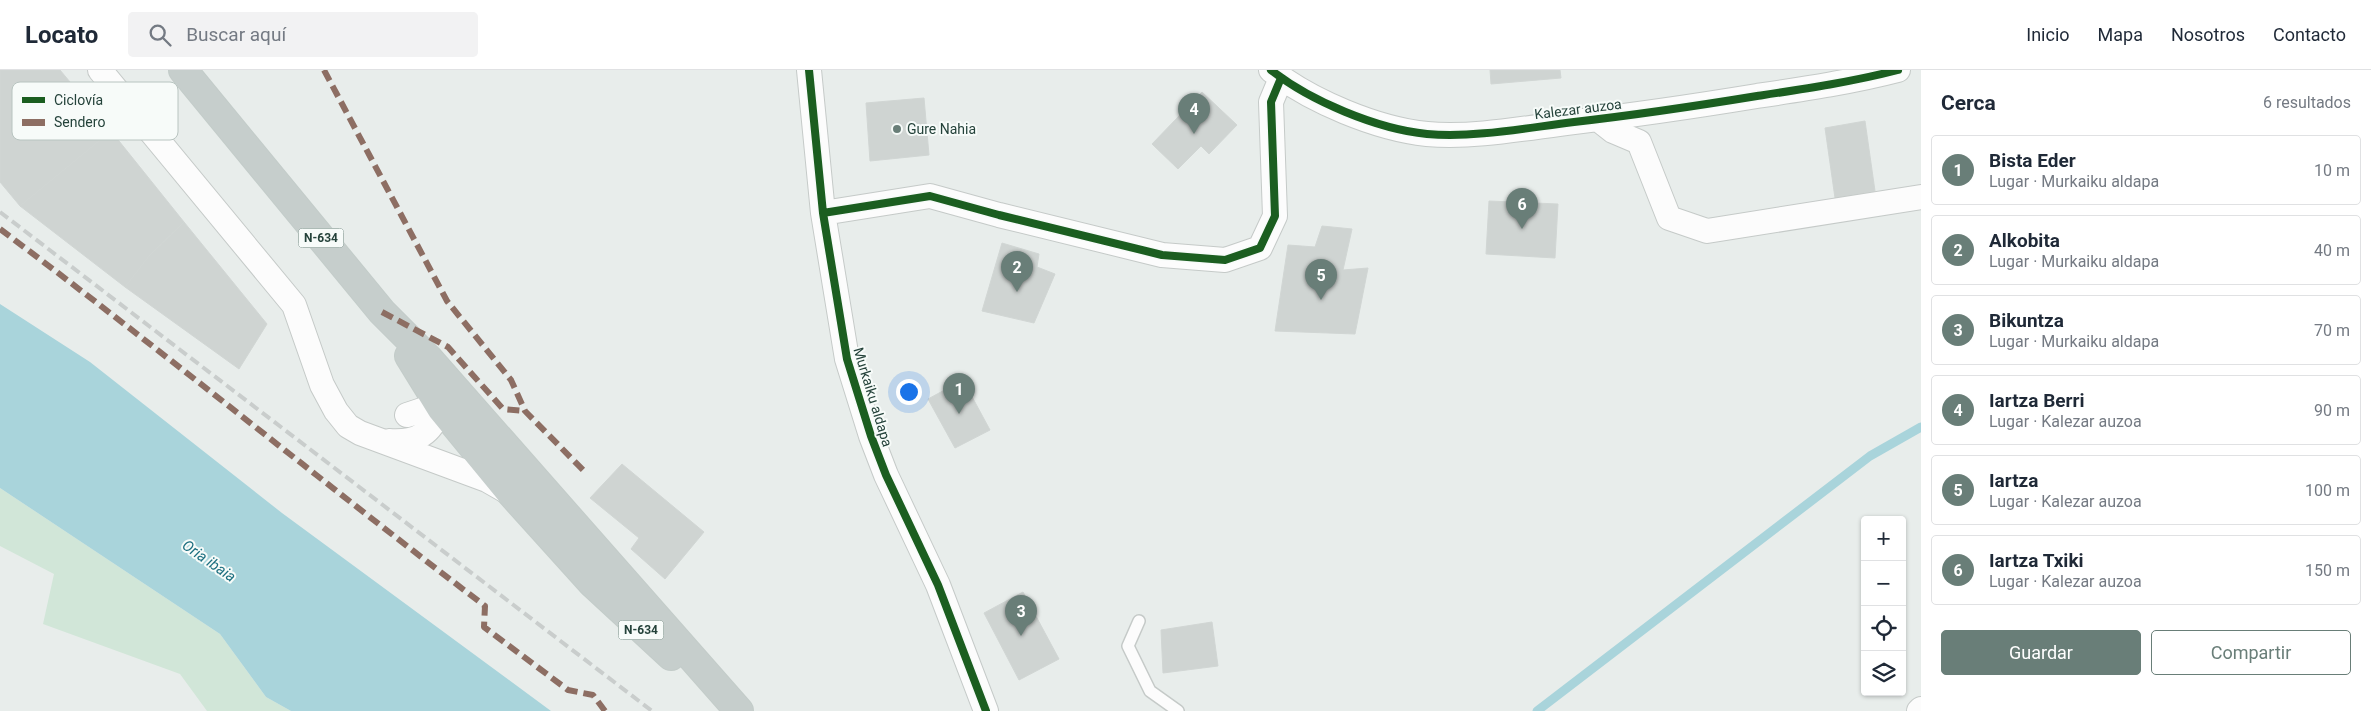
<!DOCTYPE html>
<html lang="es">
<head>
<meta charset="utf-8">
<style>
	body { margin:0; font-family:Roboto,sans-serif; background:#f2f2f3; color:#1f2937 }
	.controls { position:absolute; right:15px; bottom:15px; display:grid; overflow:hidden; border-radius:5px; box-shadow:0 1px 4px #0004 }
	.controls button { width:45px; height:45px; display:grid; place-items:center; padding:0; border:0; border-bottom:1px solid #e0e1e3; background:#fff; color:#1f2937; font:25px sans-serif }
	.you { position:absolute; left:908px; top:321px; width:18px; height:18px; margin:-12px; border:4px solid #fff; border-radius:50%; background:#1a73e8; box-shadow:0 0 0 8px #1a73e833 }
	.badge { display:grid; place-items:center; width:32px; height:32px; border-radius:50%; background:#697e78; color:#fff; font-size:16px; font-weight:700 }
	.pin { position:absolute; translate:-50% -41px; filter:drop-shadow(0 1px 2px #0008) }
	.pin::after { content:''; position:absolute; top:26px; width:18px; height:15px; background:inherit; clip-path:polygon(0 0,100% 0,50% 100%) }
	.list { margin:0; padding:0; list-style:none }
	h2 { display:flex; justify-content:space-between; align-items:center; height:65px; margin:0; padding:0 20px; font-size:21px }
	h2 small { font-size:16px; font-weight:400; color:#747a83 }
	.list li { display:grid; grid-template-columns:32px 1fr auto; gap:15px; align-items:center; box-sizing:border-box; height:70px; margin:0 10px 10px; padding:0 10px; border:1px solid #e0e1e3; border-radius:5px }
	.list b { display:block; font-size:19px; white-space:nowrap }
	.list p { margin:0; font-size:16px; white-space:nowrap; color:#747a83 }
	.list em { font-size:16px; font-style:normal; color:#747a83 }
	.actions { display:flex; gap:10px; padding:15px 20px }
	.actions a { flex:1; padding:11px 0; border:1px solid #697e78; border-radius:5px; text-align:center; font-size:18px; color:#697e78 }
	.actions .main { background:#697e78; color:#fff }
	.icon { flex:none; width:28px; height:28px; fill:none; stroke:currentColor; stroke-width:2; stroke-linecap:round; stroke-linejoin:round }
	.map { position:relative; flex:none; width:1921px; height:641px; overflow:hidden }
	header { display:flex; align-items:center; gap:30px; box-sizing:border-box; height:70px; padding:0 25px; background:#fff; border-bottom:1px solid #e0e1e3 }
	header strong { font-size:24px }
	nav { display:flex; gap:28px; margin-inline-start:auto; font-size:18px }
	.search { width:350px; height:45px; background:#f2f2f3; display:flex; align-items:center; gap:12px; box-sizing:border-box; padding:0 18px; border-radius:5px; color:#747a83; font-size:19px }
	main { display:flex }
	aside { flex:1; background:#fff }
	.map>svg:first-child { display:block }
	.green { fill:#d1e6d8 }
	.water { fill:#a9d4db }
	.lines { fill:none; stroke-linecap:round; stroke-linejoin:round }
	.stream { stroke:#a9d4db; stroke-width:9 }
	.building { fill:#cfd4d2; stroke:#d1d6d4 }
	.service-casing { stroke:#c5cac8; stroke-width:14 }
	.minor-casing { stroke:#c5cac8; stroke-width:26 }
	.trunk-casing { stroke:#c3ccc9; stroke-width:30 }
	.service { stroke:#fcfcfc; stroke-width:11 }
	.minor { stroke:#fcfcfc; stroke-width:24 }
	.trunk { stroke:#c6cecc; stroke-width:28 }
	.rail { stroke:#c9cdcc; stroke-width:4; stroke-dasharray:10 5; stroke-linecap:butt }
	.quiet { stroke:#8d6e63; stroke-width:6; stroke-dasharray:12 6; stroke-linecap:butt }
	.cycleway-casing { stroke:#f7fbf9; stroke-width:11 }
	.cycleway { stroke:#1b5e20; stroke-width:8 }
	.poi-dot { fill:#697e78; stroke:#f7fbf9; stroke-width:2 }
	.labels { text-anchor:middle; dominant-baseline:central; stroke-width:4; stroke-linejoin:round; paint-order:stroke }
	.shield { fill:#f7fbf9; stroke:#637a73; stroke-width:1 }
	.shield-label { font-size:12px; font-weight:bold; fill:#24423a }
	.street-label { font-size:14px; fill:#24423a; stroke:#f7fbf9 }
	.poi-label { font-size:14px; fill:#24423a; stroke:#f7fbf9; text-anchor:start }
	.water-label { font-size:15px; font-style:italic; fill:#1c6f80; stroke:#f7fbf9 }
	.key { fill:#f7fbf9; stroke:#b8c4c0; stroke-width:1 }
	.key-label { font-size:14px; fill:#24423a }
</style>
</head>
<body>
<header>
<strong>Locato</strong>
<div class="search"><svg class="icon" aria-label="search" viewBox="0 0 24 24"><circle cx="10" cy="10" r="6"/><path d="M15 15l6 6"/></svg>Buscar aquí</div>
<nav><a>Inicio</a><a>Mapa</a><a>Nosotros</a><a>Contacto</a></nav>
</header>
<main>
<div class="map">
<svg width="1921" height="641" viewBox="0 0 1921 641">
	<rect width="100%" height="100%" fill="#e8edeb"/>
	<path class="green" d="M0,418L220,564L266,627L291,641H207L180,604L43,554L54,504L0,476Z"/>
	<path class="water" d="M0,234L90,292L282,443L551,641H291L266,627L220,564L0,418Z"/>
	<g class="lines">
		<path class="stream" d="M1537,641L1870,386L1921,357"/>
	</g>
	<path class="building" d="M0,0H60L111,61L20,136L0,112Z
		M1490,0H1560L1561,8L1491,14Z
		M1202,22L1237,55L1209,84L1201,76L1178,99L1152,74Z
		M924,28L929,85L870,91L866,33Z
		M1865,51L1875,121L1835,128L1825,58Z
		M111,61L184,152L149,186L125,217L20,136Z
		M1489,131L1558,134L1555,188L1486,184Z
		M184,152L267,254L239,299L125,217L149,186Z
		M1322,156L1352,159L1343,200L1368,198L1355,264L1275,261L1288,175L1315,177Z
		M1002,173L1039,184L1037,197L1055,204L1034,253L982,241Z
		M963,310L990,360L955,378L928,329Z
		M622,394L704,462L665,509L631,479L639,468L590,428Z
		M1023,522L1059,589L1019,610L984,543Z
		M1212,552L1218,596L1163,603L1161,560Z"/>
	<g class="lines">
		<g class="service-casing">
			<path id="service" d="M1139,551L1128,576L1150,621L1178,641"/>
		</g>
		<g class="minor-casing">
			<path id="minor" d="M100,0L294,235L322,315L336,341L348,356L360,363L487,410L508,422
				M809,0L823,143L847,289L871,366L886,405L938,515L986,641
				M1271,0C1310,31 1377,59 1427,64C1475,68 1525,58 1574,52C1635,45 1696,36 1757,26C1804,19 1852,12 1898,0
				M1599,50L1613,61L1639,72L1669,148L1707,161L1921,127
				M823,143L930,126L999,145L1162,185L1225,190L1260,178L1275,146L1271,32L1281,8
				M389,371C417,373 431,364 441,338L425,339L407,345
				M1919,641L1921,639"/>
		</g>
		<g class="trunk-casing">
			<path id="trunk" d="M183,0L382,242L428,288L739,641
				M409,286L441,338L510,422L592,513L671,586"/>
		</g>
		<use href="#service" class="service"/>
		<use href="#minor" class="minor"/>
		<use href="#trunk" class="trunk"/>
		<path class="rail" d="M0,142L652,641"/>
		<path class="quiet" d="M324,0L447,231L511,310L525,341L587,404
			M0,159C164,282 322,412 485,536L484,557L568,620L593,625L605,641
			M382,242L448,277L503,339L525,341"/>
		<g class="cycleway-casing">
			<path id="cycleway" d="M809,0L823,143L847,289L871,366L886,405L938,515L986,641
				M1271,0C1310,31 1377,59 1427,64C1475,68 1525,58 1574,52C1635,45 1696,36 1757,26C1804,19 1852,12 1898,0
				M823,143L930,126L999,145L1162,185L1225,190L1260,178L1275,146L1271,32L1281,8"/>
		</g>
		<use href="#cycleway" class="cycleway"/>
	</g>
	<circle class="poi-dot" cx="897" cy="59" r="5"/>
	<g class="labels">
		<g class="shield">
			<rect x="298.5" y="158.5" width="45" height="19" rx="4"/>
			<rect x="618.5" y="550.5" width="45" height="19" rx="4"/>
		</g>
		<g class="shield-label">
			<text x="321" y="168">N-634</text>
			<text x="641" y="560">N-634</text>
		</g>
		<g class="street-label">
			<text transform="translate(1578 39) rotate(-7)">Kalezar auzoa</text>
			<text transform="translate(873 327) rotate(73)">Murkaiku aldapa</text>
		</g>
		<g class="poi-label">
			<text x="907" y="59">Gure Nahia</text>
		</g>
		<g class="water-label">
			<text transform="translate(209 491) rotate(35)">Oria ibaia</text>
		</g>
	</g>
	<rect x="12" y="12" width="166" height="58" rx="8" class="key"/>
	<rect x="22" y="27" width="23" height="6" fill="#1b5e20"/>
	<rect x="22" y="49" width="23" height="7" fill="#8d6e63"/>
	<g class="key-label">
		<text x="54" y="35">Ciclovía</text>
		<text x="54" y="57">Sendero</text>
	</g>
</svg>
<div class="controls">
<button>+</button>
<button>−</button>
<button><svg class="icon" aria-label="locate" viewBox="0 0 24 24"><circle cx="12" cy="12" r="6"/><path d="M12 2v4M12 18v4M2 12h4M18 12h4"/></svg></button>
<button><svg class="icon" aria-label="layers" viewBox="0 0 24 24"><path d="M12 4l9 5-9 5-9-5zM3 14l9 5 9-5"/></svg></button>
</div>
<div class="you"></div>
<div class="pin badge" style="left:959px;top:344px">1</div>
<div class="pin badge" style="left:1017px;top:222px">2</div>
<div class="pin badge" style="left:1021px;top:566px">3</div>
<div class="pin badge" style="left:1194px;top:64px">4</div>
<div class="pin badge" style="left:1321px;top:230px">5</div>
<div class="pin badge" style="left:1522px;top:159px">6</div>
</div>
<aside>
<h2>Cerca<small>6 resultados</small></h2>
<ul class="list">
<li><span class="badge">1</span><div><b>Bista Eder</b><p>Lugar · Murkaiku aldapa</p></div><em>10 m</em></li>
<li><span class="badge">2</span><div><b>Alkobita</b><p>Lugar · Murkaiku aldapa</p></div><em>40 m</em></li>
<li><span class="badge">3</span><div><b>Bikuntza</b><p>Lugar · Murkaiku aldapa</p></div><em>70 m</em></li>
<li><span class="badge">4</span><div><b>Iartza Berri</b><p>Lugar · Kalezar auzoa</p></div><em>90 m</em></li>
<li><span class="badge">5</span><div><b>Iartza</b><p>Lugar · Kalezar auzoa</p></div><em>100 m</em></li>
<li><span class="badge">6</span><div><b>Iartza Txiki</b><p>Lugar · Kalezar auzoa</p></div><em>150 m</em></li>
</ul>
<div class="actions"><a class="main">Guardar</a><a>Compartir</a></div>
</aside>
</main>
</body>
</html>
